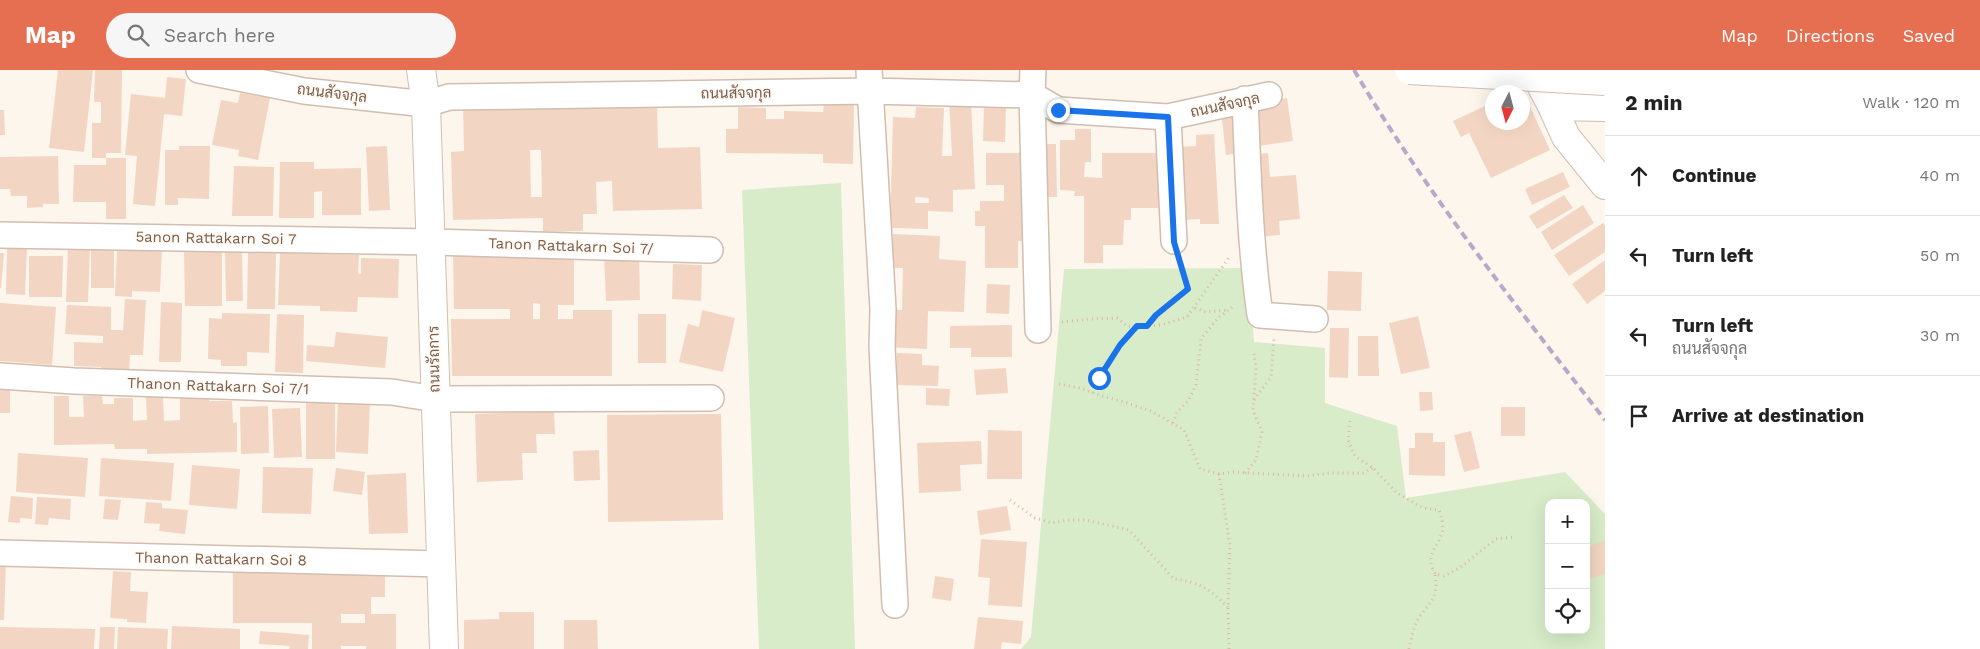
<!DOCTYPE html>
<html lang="en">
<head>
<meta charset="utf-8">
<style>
	body { margin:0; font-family:"Work Sans",Sarabun,sans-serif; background:#f6f6f6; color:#222 }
	.controls { position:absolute; right:15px; bottom:15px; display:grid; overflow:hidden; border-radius:10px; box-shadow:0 5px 20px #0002 }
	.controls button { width:45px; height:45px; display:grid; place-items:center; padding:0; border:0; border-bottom:1px solid #e0e0e0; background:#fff; color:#222; font:25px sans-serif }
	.compass { position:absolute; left:1485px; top:15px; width:45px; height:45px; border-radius:50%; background:#fff; box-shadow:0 5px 20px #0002; rotate:186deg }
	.stop { position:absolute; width:15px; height:15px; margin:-11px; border:4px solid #1a73e8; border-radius:50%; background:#fff }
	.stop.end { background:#1a73e8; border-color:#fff; box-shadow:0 1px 5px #0008 }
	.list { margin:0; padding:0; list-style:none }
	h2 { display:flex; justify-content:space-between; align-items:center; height:65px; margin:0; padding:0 20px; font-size:21px }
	h2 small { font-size:16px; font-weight:400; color:#767676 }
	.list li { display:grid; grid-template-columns:32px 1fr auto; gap:15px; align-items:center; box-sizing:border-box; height:80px; padding:0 20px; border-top:1px solid #e0e0e0 }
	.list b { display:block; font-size:19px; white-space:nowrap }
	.list p { margin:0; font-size:16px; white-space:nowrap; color:#767676 }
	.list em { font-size:16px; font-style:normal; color:#767676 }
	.icon { flex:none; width:28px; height:28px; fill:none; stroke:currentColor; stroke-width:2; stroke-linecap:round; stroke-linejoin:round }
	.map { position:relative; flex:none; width:1605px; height:579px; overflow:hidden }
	header { display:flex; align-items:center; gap:30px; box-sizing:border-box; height:70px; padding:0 25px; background:#e76f51; color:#fff }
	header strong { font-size:24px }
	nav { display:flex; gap:28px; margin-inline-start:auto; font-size:18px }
	.search { width:350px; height:45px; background:#f6f6f6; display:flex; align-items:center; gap:12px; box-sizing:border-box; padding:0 18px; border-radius:28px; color:#767676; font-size:19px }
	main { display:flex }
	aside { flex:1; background:#fff }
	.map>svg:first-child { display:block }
	.green { fill:#d8ecc9; fill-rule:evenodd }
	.building { fill:#f3d5c3; fill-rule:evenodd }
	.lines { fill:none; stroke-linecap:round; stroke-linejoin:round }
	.minor-casing { stroke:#d1beb0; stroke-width:28 }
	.tertiary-casing { stroke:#d1beb0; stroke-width:30 }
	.path { stroke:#d9b8a5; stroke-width:3; stroke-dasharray:1 4; stroke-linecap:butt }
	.minor { stroke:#fff; stroke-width:25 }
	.tertiary { stroke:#fff; stroke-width:28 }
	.rail { stroke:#b9a8c9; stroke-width:4; stroke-dasharray:8 5; stroke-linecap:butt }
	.tertiary-bridge-casing { stroke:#d1beb0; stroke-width:30; stroke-linecap:butt }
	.tertiary-bridge { stroke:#fff; stroke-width:28 }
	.route { stroke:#1a73e8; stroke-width:6 }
	.labels { text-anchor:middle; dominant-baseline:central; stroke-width:4; stroke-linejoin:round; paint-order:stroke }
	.street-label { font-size:15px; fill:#7a5c4d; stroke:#fffaf3 }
</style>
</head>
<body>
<header>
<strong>Map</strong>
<div class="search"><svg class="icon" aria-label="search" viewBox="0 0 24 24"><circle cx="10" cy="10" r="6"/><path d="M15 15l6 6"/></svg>Search here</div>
<nav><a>Map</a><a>Directions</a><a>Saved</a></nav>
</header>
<main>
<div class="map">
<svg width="1605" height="579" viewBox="0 0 1605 579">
	<rect width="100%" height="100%" fill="#fdf6ec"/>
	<path class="green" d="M841,113L855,579H759L742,120Z
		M1249,198L1254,272L1325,278V333L1397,356L1406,428L1565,402L1605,444V579H1021L1031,567L1064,199ZM1549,433H1586V560H1549Z"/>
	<path class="building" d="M58,0H93L84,82L49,78Z
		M95,0H122L121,83H106V88H126V149H106V132H73L74,95H106V88H92V53H101V32H94Z
		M167,7L186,9L182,46L164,44L155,136L133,134L137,86L125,85L131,24L165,28Z
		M240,23L270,28L258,90L238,86L239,80L212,75L221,30L238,33Z
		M1287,28L1293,71L1258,76L1253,32Z
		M1526,28L1550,80L1491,108L1469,63L1461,67L1453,51L1485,36L1490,45L1492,44V52H1522V30Z
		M657,29L658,78L700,77L702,139L613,141L612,111L596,112L597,144H583V161L543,162V148L453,150L451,82L464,81L463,33ZM530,80H541L542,127H531Z
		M949,29H971L975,119L953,120V142L928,141V159L890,158L893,47L915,48L916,37L944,38L942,86H952ZM915,127L929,128V133H915Z
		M824,34H854L853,94L823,93V84L726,83V59H738V37L766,38V49H784V41L823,42Z
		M984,34L1006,35L1005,72L983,71Z
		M1238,39L1243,83L1226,85L1221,41Z
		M0,40H4L5,65H0Z
		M1075,59H1091V92H1085L1084,107L1102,108V83H1162L1161,138H1131V150H1124L1123,175H1103V193H1084V126H1074L1075,121L1060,120V70H1075Z
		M1214,64L1219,154H1200V149L1181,150L1178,77L1196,76V65Z
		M1043,74H1056L1057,127H1045Z
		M179,76H210L209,129L178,128V135H165V80H179Z
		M387,76L390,140L369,141L366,77Z
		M986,83H1026V171H1018V198H985V156H975V141H980V131H1004V115H986Z
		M1268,83L1270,107L1296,105L1300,149L1279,151L1280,165L1257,167L1249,85Z
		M58,86L59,134H43V137L27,138V126H11L10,119H0V87Z
		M280,92H314V99L361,98V145H322V121L314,122V148H279Z
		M234,96L274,97L273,146H232Z
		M1563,102L1570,117L1532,135L1525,119Z
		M1564,125L1573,138L1537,159L1529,146Z
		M1583,135L1594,153L1552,180L1541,162Z
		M1603,153L1605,156V182L1569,206L1554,185Z
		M893,164L940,166L939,189L966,191L964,242L928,241L927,279L882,277L883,239L902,240L903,198H892Z
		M574,175V235H558V249H573V240H612V306H452L451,249H510V239H454L453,183ZM533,233L540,234V249H533Z
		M68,176L90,177L88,232H66Z
		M7,178L27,179L25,225L6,224Z
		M91,178L114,179V218H91Z
		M117,178L162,180L160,222L132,221V227L115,226Z
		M184,179H222V236H185Z
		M248,180L276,181L275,239H247Z
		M225,181H242L243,231H226Z
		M0,183H4L1,218H0Z
		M280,183L359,185L358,204H361V188L399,189L398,228L358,227L357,242L320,241V236L278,235Z
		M639,183L640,230L606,231L604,184Z
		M29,186H63L62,227H29Z
		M1605,190V221L1587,234L1572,214Z
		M673,194L702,195L701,231L672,229Z
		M1328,201L1362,202L1361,241L1327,240Z
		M987,214L1010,215L1009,244L986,243Z
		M125,229L146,230L143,285H130L129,303L101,302V297L74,296V272L103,273V266L65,264L67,235L111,237V260H123Z
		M161,232L182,233L181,292H159Z
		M0,233L56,237L52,295L0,291Z
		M702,240L735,248L723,302L679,292L688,254L699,257Z
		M222,243L270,244L269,283L247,282V296H221V290L208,289L209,248L222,249Z
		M277,244L304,245L303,303L275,302Z
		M638,244H666V293H638Z
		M1418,246L1430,298L1401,304L1389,253Z
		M1012,255V287H971V278H950V256Z
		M1330,258H1349L1348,308L1329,307Z
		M336,262L388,267L385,298L306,291L307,275L334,277Z
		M1358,266H1378L1379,306H1358Z
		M897,283L922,284V295L939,296L938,316L896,315Z
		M1006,298L1008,323L976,325L974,300Z
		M0,317H10V343H0Z
		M926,318L950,319L949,336L926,335Z
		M1419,322H1432L1433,340L1420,341Z
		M54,326H69V347H84L83,326H102L103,334H114V328H133V351L147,350L146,327H163L164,351L180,350V328H209V331H232L233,353L237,352V382L147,384V379H115L114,374L54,375Z
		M338,328L370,329L368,384L336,382Z
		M306,333H335V389H306Z
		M268,336L269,383L241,384L240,337Z
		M1501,337H1525V366H1501Z
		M300,338L302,387L274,388L272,339Z
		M554,341L555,364H536L537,383H522L523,410L477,412L475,344Z
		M721,344L723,450L608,452L607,345Z
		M988,360L1022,361V409H987Z
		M1471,361L1480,398L1464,402L1454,365Z
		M1415,363H1433V372H1445V406L1409,405V378H1415Z
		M981,371L982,394L960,395L961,421L919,423L917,373Z
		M599,380L600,410L574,411L573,381Z
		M18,383L88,388L85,427L16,422Z
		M101,388L174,393L171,431L99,426Z
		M192,395L240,399L237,439L189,435Z
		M263,397L313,398L311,444L262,443Z
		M336,398L365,402L362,425L333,421Z
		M406,403L408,463L369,464L367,405Z
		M11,426L33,428L32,449L20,448V453L8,452Z
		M37,427L71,429L70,450L49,448L48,455L35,454Z
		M105,429L121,430L118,450L103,449Z
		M146,432L162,433V438L188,440L185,464L159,461L160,454L144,453Z
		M1007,436L1011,460L980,465L977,441Z
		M981,469L1027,472L1022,537L988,535L990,508L978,507Z
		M1605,471V504L1586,510V477Z
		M0,490L6,491L4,550H0Z
		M233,497H385V527H371V544H396V579H366V576H341V579H312V553H233ZM341,544H365V553H341Z
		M113,501L131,502L130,521L148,522L146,553L127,552V549L110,548Z
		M935,506L954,509L951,531L932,528Z
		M499,542H534V579H464V550L499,549Z
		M978,547L1023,551L1021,574L1002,572L1001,579H974Z
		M564,550H597L598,579H564Z
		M172,556L240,559V579H171Z
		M0,557L95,559L94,579H0Z
		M100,557H115L114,579H99Z
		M118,557L168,559L167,579H117Z
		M260,561L309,565L308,579H289L290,576L259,574Z"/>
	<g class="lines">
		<g class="minor-casing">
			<path id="minor" d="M199,0L304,21L426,34L449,27L870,21L1032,25L1058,40L1168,47L1269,25
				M869,0L883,239L882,277L895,535
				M1033,0L1032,25L1038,260
				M1245,29C1248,102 1250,174 1260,245L1315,249
				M1168,47L1174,171
				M0,165L432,172L710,180
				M0,306L74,311L392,322L435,329L711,328
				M0,483L441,494"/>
		</g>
		<g class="tertiary-casing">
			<path id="tertiary" d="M421,0L426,34L444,579
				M1533,0L1552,36L1566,67L1605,115
				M1552,36L1605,37"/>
		</g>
		<path class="path" d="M1195,238L1206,242L1228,240
			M1062,252L1090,249L1117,248L1127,256H1147L1161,255L1187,247L1230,186
			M1147,256L1156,245L1188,219L1181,194
			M1059,314L1080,318L1102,326L1124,332L1151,341L1184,360L1200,399L1219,404L1233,402L1306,406L1331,403H1363L1373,398
			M1093,323L1099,308L1120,275L1137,257
			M1254,330L1271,307L1274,269
			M1350,351L1348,370L1355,386L1373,398L1397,423L1423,438L1439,440C1451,470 1430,472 1431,493C1431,496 1434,501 1435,504L1444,506L1458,499L1496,469L1513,467
			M1173,353L1177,342L1188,331L1196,315L1201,269L1218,248L1234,236
			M1245,403L1256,390L1262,362L1253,340L1256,298L1254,284
			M1219,404L1230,476L1228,537L1229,579
			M1010,430L1035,448L1052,453L1068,450H1086L1129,460L1174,509C1200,512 1209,519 1228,537
			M1409,579C1411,570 1413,559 1417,551C1429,531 1439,531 1435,504"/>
		<use href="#minor" class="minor"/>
		<use href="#tertiary" class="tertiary"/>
		<path class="rail" d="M1354,0C1427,124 1517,237 1605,350"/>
		<g class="tertiary-bridge-casing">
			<path id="tertiary-bridge" d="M1409,0L1605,11"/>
		</g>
		<use href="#tertiary-bridge" class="tertiary-bridge"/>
	</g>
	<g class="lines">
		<path class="route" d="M1058,40L1168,47L1174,172L1188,219L1156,245L1147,256H1137L1120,275L1099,308"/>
	</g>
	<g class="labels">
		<g class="street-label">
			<text transform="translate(332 23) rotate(7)">ถนนสัจจกุล</text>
			<text transform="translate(736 23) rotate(-1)">ถนนสัจจกุล</text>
			<text transform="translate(1225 35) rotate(-12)">ถนนสัจจกุล</text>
			<text transform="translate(216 168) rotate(1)">5anon Rattakarn Soi 7</text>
			<text transform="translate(571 176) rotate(2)">Tanon Rattakarn Soi 7/</text>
			<text transform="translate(434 289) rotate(-91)">ถนนรัถการ</text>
			<text transform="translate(218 316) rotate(2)">Thanon Rattakarn Soi 7/1</text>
			<text transform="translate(221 489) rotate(1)">Thanon Rattakarn Soi 8</text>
		</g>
	</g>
</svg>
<div class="controls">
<button>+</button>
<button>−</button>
<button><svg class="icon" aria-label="locate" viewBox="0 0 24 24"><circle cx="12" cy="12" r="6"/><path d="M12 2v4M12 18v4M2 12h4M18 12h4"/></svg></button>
</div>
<svg class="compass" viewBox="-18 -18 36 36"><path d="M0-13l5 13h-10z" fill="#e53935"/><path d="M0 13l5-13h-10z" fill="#767676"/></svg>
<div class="stop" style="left:1099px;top:308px"></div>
<div class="stop end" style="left:1058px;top:40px"></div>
</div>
<aside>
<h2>2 min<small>Walk · 120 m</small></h2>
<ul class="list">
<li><svg class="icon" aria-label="ahead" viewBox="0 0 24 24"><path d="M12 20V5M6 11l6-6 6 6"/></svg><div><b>Continue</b></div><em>40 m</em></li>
<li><svg class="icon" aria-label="left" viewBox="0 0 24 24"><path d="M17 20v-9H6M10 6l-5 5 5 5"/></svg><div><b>Turn left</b></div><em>50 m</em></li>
<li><svg class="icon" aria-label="left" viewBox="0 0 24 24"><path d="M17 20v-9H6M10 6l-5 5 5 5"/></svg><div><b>Turn left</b><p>ถนนสัจจกุล</p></div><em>30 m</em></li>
<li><svg class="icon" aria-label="arrive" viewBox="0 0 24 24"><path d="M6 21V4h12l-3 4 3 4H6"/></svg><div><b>Arrive at destination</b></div></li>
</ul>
</aside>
</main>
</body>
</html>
